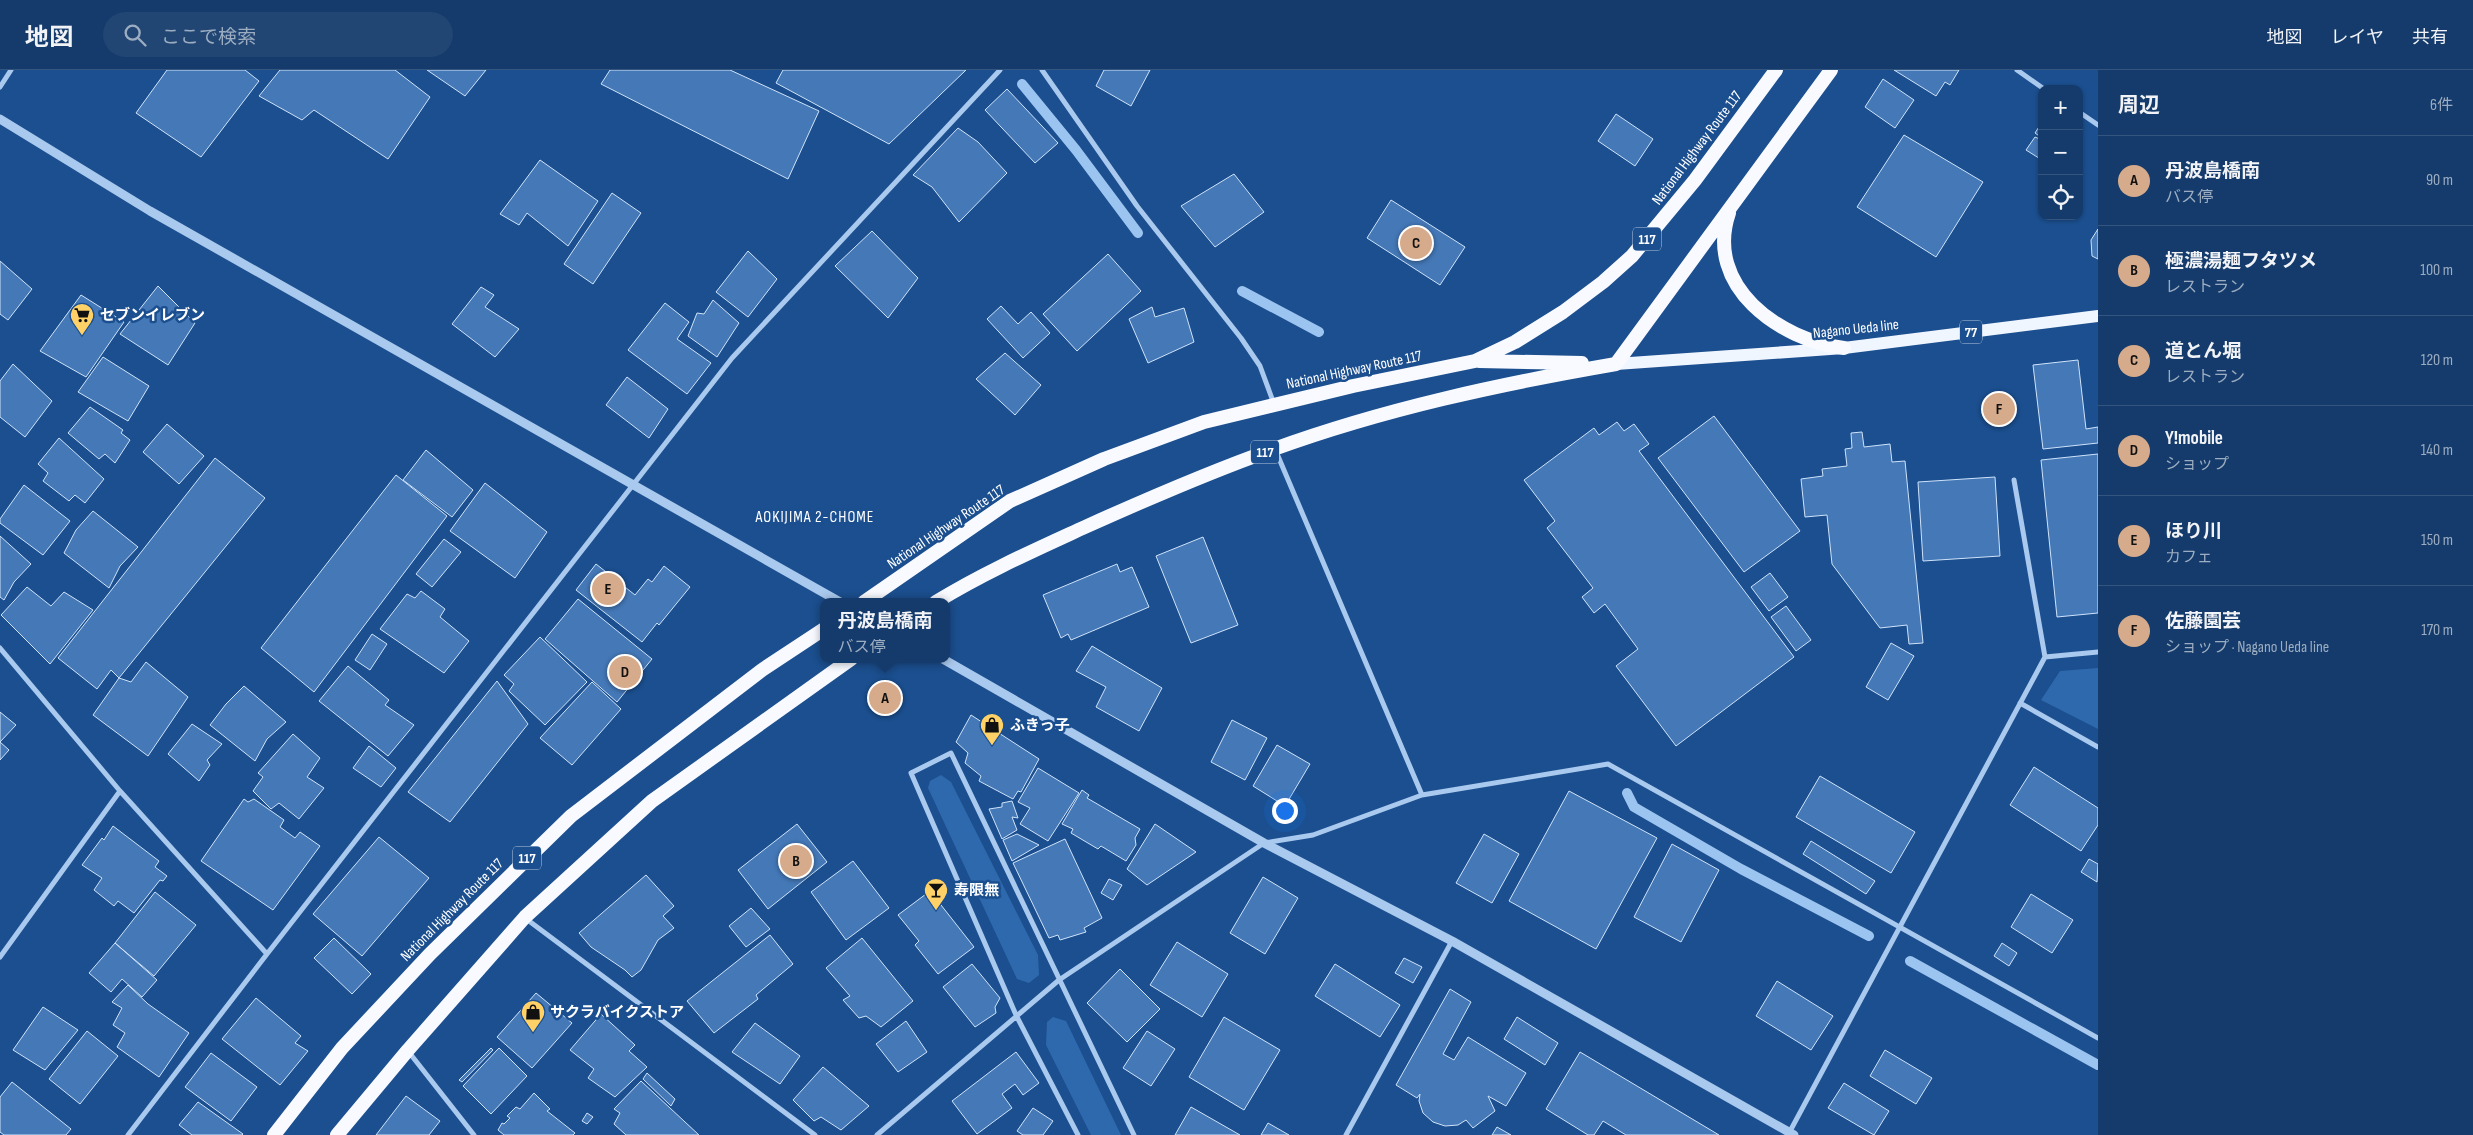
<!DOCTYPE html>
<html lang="ja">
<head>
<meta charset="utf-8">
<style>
	body { margin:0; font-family:"Sofia Sans Condensed","Noto Sans JP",sans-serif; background:#214673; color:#f1f3f6 }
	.controls { position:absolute; right:15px; top:15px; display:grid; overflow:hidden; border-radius:10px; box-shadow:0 1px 4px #0004 }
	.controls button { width:45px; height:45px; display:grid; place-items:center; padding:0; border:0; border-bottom:1px solid #33557e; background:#143b6b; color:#f1f3f6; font:25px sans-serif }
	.you { position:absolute; left:1284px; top:740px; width:18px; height:18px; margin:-12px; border:4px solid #fff; border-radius:50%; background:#1a73e8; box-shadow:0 0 0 8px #1a73e833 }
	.badge { display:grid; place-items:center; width:32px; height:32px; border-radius:50%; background:#d6ab8b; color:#111; font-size:16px; font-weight:700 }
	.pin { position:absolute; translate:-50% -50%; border:2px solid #fff; box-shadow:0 1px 5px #0006 }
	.popup { position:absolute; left:820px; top:528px; width:130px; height:65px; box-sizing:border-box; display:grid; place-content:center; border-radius:10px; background:#143b6b; filter:drop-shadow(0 1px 4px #0005); font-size:16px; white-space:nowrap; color:#9dadc1 }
	.popup b { font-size:19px; color:#f1f3f6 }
	.popup::after { content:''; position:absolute; left:50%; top:100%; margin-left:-10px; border:10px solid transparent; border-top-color:#143b6b }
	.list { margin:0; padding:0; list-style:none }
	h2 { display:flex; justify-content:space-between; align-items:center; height:65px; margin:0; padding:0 20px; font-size:21px }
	h2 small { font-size:16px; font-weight:400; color:#9dadc1 }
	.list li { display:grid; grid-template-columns:32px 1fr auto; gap:15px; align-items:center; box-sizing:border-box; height:90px; padding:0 20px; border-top:1px solid #33557e }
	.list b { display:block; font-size:19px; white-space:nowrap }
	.list p { margin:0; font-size:16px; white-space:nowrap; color:#9dadc1 }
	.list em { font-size:16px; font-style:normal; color:#9dadc1 }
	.icon { flex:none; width:28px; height:28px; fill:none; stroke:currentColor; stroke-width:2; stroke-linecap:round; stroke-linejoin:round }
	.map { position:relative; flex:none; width:2098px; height:1065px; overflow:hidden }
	header { display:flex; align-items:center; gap:30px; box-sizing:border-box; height:70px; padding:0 25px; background:#143b6b; border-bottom:1px solid #33557e }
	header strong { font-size:24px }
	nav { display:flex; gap:28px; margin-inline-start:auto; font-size:18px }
	.search { width:350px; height:45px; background:#214673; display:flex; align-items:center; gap:12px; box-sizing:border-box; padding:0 18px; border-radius:28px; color:#9dadc1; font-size:19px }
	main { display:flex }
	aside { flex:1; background:#143b6b }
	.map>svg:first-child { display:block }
	.green { fill:#2e69ad }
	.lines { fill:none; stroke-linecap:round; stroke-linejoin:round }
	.stream { stroke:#9cc4f0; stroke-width:10 }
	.building { fill:#4478b7; stroke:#cfe3fa }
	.minor { stroke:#a9c9ee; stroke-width:5 }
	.tertiary { stroke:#a9c9ee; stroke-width:9 }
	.primary { stroke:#f0f6ff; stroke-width:12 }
	.trunk { stroke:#f8faff; stroke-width:14 }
	.labels { text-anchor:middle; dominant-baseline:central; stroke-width:5; stroke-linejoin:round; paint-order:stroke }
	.shield { fill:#1b4f8f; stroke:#bbcadd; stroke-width:1 }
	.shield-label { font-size:14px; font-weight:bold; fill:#fff }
	.street-label { font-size:15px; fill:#fff; stroke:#1b4f8f }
	.poi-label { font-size:15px; font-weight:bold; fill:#fff; stroke:#1b4f8f; text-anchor:start }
	.neighbourhood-label { font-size:16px; letter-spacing:1px; fill:#fff; stroke:#1b4f8f }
</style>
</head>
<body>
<header>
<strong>地図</strong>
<div class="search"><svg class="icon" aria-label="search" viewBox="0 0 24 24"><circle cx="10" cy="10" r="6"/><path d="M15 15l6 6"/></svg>ここで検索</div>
<nav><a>地図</a><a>レイヤ</a><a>共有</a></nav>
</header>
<main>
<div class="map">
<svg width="2098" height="1065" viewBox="0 0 2098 1065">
	<rect width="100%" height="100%" fill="#1b4f8f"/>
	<path class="green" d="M2098,598V659L2041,630L2060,601Z
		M941,705L951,712L1038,885L1039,905L1029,913L1017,909L928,718L930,711Z
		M1053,947L1066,951L1121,1065H1091L1046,975L1047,952Z"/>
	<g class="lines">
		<path class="stream" d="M1022,14L1076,80L1138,163
			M1242,221L1319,262
			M1627,723L1634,737L1741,799L1869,866
			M1910,891L2098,995"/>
	</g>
	<path class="building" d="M167,0H245L259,11L201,87L136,43Z
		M280,0H395L430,27L388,89L314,40L302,50L259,26Z
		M427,0H486L465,26Z
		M610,0H730L819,41L788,109L601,14Z
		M783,0H966L889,74L776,13Z
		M1104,0H1150L1131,36L1096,16Z
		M1894,0H1959L1950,15L1945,12L1936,26Z
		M1883,9L1914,30L1895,58L1865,37Z
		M1007,19L1058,73L1035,93L985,40Z
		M1616,44L1653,69L1635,96L1598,71Z
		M2042,52V68L2035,63Z
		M958,58L978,72L1007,103L959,152L932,117L913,105Z
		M1904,65L1983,112L1936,187L1857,137Z
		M2035,67L2042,70V90L2026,80Z
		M540,90L598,131L568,176L527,143L519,155L500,144Z
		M1234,104L1264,142L1215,177L1181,136Z
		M612,123L641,143L593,214L564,194Z
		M1391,130L1465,177L1440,215L1367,168Z
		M2098,159V189L2092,186L2091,170Z
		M872,161L918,208L888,248L835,196Z
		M748,181L777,209L748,247L716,222Z
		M1108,184L1141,221L1077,281L1043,244Z
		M0,191L32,219L8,250L0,244Z
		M158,216L195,253L168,295L120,264Z
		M481,217L494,225L485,237L519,259L495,287L452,254Z
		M81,225L124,252L86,307L40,281Z
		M713,230L739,253L717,287L688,266L697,243L704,244Z
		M665,233L689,252L677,269L711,293L687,324L628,280Z
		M1001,236L1018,254L1031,242L1050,263L1023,288L987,249Z
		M1152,237L1155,247L1184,238L1194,272L1148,293L1129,249Z
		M1005,283L1041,315L1015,345L976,309Z
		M103,287L149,316L128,351L78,322Z
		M2078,290L2086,359L2098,357V373L2043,379L2033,295Z
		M13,294L52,331L25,367L0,347V311Z
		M627,307L668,339L649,368L606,335Z
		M90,337L123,360L121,363L130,370L115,393L105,384L99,389L68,363Z
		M1714,346L1800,461L1744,502L1658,388Z
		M1617,352L1624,361L1634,354L1649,374L1639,381L1794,587L1676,676L1616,596L1638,579L1605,534L1594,543L1582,527L1593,518L1547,458L1555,451L1524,410L1594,358L1599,365Z
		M167,354L204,386L179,414L143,382Z
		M1862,362L1864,377L1890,374L1892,392L1905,391L1923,573L1909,574L1907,555L1880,558L1832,494L1827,445L1805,447L1801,409L1823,406L1822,399L1847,396L1845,379L1852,378L1851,363Z
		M59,368L104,409L85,433L75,425L69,431L43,411L48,403L38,394Z
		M426,380L473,420L452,447L403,410Z
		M2098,384V543L2057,547L2041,390Z
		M215,388L265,428L119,608L111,600L97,619L58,588Z
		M396,405L447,446L314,622L261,578Z
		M1995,407L2000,486L1923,491L1918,412Z
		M485,413L547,462L515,508L450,461Z
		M24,415L70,451L43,485L0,453V449Z
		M93,441L138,477L120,496L109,518L64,483L76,460Z
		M0,466L31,494L14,512L4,530L0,527Z
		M1203,467L1238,555L1191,573L1156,486Z
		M444,469L461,482L432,517L416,504Z
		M596,494L635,525L648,509L652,512L664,496L690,517L659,555L657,553L642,572L576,520Z
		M1117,494L1120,502L1132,497L1149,537L1071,570L1068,564L1061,568L1043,525Z
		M1770,503L1788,527L1769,541L1751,517Z
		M27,517L51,536L64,522L93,540L50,594L1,545Z
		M421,521L445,539L440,547L469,571L444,603L380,559L407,524L415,528Z
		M578,529L652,589L617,632L545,569Z
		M1786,536L1811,570L1796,581L1771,547Z
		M372,564L387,574L370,600L355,590Z
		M540,567L587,612L545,655L509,621L514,614L504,605Z
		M1891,573L1914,586L1888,630L1866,617Z
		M1092,576L1162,618L1139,661L1096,637L1106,617L1076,601Z
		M146,592L188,627L148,686L93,645L119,608L131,612Z
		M348,596L389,630L385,635L414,655L388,686L319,631Z
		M497,611L528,654L450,752L408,722Z
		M592,612L621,639L572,695L540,668Z
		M244,616L286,652L267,669L255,691L210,655L226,634Z
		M0,642L16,655L0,672L9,680L0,690Z
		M971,645L1039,689L1021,722L1018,721L1013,729L979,711L981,706L965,693L968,683L956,672Z
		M1232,650L1267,668L1245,710L1211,692Z
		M192,654L222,674L207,690L210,695L199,711L168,684Z
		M293,664L320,688L307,707L324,718L299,749L279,733L271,739L253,721L263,707L258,703Z
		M1277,675L1310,694L1285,736L1253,716Z
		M369,676L396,698L381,717L353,698Z
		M2034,697L2098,738V755L2081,781L2010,735Z
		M1038,698L1079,723L1048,771L1020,754L1030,738L1018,732Z
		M1820,706L1915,762L1891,803L1796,747Z
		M1082,720L1089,725L1087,728L1140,759L1135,768L1136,775L1126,791L1101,776L1098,779L1071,763L1073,759L1062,754Z
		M1569,721L1657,768L1596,879L1509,831Z
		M244,729L248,732L254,729L284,750L280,757L295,768L300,762L320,776L273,840L201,791Z
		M1012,731L1018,748L1012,747L1017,760L1002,769L989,739L1002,737V733Z
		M797,754L827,792L768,839L738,800Z
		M1155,754L1196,782L1147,815L1127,799Z
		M113,756L159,791L155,797L167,806L163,811L160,810L134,843L118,831L114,836L94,820L102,808L82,795L102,768L104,770Z
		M1017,764L1039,775L1012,791L1003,770Z
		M1484,764L1519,784L1492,833L1456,813Z
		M379,767L429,808L362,886L313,844Z
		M1065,769L1102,848L1084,858L1086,862L1060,870L1058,865L1049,868L1013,793Z
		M1811,771L1875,811L1866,824L1803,784Z
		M1672,774L1719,800L1681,872L1634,847Z
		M2089,789L2098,794L2097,812L2081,802Z
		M853,791L889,838L846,870L811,822Z
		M646,805L674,836L663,846L674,858L658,870L641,900L632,907L625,900L591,877L579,863Z
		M1263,807L1298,828L1265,884L1230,863Z
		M1109,809L1122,815L1113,830L1101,823Z
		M930,821L974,877L938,904L915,875L919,871L898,845Z
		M155,822L196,855L154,906L115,873Z
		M2031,824L2073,850L2052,883L2011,857Z
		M751,838L770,859L746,877L729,856Z
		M770,865L793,894L756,925L758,929L714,963L687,931Z
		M334,868L371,904L352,924L314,888Z
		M862,868L913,931L881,957L866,946L859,948L843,930L850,926L826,898Z
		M1177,872L1228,904L1202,947L1150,915Z
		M115,873L157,910L142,927L122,909L111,922L89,903Z
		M2002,873L2017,883L2009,896L1994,886Z
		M1404,888L1422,897L1413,913L1395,903Z
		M972,894L1000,928L995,937L996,943L975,957L943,917Z
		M1335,894L1400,935L1380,967L1315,926Z
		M1120,899L1160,939L1127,972L1087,933Z
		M1777,911L1833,946L1811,980L1756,946Z
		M128,915L148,934L189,963L159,1007L117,977L125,963L113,955L122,938L112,932Z
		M1450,919L1471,932L1443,984L1454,990L1468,967L1526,1003L1506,1036L1488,1026L1495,1041L1473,1058L1466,1050L1458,1055L1445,1056L1433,1052L1423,1043L1419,1031L1420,1024L1417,1028L1396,1015Z
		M536,923L572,953L532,998L497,967Z
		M256,928L301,966L295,973L308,981L280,1015L222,969Z
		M43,937L78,960L45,1000L13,980Z
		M601,944L635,975L629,981L647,997L615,1027L588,1008L594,999L570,980Z
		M1224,947L1280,980L1244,1040L1189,1007Z
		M1517,947L1558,973L1545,995L1504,969Z
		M906,951L927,982L898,1002L876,974Z
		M755,953L800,986L780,1014L732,982Z
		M87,961L118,986L80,1034L49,1009Z
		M1147,961L1175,979L1151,1016L1123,998Z
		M491,978L493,980L462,1012L459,1010Z
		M499,978L527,1006L491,1044L463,1016Z
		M1885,980L1932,1008L1916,1034L1870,1006Z
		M1016,982L1039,1013L1023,1025L1015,1014L1002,1024L1012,1038L977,1064L952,1031Z
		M1580,982L1719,1065H1626L1603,1051L1594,1065H1588L1546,1039Z
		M211,983L257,1017L231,1051L185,1017Z
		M823,997L869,1036L841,1060L821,1047L814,1051L793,1030Z
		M647,1003L675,1029L671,1036L643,1009Z
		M641,1011L699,1065H626L614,1054L620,1043L614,1039Z
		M12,1012L71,1059L66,1065H4L0,1062V1027Z
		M1844,1013L1889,1041L1874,1065L1828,1038Z
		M534,1023L550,1039L547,1041L575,1063L573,1065H504L498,1060L502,1053L504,1054L510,1048L507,1046L516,1037L520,1039Z
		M406,1026L440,1051L429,1065H376Z
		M198,1032L243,1064L242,1065H192L179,1055Z
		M1191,1037L1240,1065H1175Z
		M1033,1038L1053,1051L1043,1065H1023L1017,1061Z
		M587,1043L593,1047L587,1054L582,1051Z
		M1268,1053L1289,1065H1261Z
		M1497,1057L1511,1065H1492Z"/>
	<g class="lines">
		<path class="minor" d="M1042,0L1137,136L1241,268L1260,296L1274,334
			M2017,0L2044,19
			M0,17L11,0
			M2079,42L2098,55
			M1275,379L1422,725
			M2014,410L2045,587
			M0,578L120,721L267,884
			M2020,633L2098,677
			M525,848L815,1065
			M0,887L120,721
			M408,981L474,1065
			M128,1065L267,884L732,288L1000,0
			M877,1065L1059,910L1264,773L1313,765L1422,725L1608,694L2098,968
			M1078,1065L1016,945L911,703L951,683L1134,1065
			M1346,1065L1452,871
			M1788,1065L2045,587L2098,582"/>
		<path class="tertiary" d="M0,49L150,141L840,532
			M943,589L1264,773L1452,871L1794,1065"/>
		<path class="primary" d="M1616,294L1844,278L2098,246"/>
		<path class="trunk" d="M1729,143C1704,216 1779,270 1844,278
			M1479,291L1582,293
			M864,532L1010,431L1104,389L1204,352L1353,316L1475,291L1515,272L1563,242L1603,212L1632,186L1695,110L1776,0
			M936,532C983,503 1035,480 1085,457C1147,429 1209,402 1274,379C1384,339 1500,314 1616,294L1831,0
			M274,1065L342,978L430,884L571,746L762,600L824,559
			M337,1065L408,980L525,847L652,731L851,589"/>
	</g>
	<defs>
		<g id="supermarket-pin" transform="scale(1.25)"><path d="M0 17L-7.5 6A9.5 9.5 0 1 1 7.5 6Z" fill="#ffd166" stroke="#1b4f8f"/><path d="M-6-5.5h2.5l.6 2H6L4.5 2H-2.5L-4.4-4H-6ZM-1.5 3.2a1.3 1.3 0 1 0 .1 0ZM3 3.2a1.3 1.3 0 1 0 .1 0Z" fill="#111"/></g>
		<g id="shop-pin" transform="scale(1.25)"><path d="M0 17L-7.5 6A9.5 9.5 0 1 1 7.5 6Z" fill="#ffd166" stroke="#1b4f8f"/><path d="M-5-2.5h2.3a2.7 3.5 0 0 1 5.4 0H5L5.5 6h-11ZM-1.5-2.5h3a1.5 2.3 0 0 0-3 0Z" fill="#111"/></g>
		<g id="bar-pin" transform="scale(1.25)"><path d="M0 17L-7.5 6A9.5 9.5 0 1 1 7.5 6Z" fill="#ffd166" stroke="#1b4f8f"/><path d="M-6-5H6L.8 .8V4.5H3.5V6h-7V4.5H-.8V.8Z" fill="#111"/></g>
	</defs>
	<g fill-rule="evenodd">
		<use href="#supermarket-pin" x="82" y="245"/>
		<use href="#shop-pin" x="992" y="655"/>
		<use href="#bar-pin" x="936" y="820"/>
		<use href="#shop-pin" x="533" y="942"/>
	</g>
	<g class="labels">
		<g class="shield">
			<rect x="1633" y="157.5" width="28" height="23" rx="4"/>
			<rect x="1960" y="250.5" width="22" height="23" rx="4"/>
			<rect x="1251" y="370.5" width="28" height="23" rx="4"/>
			<rect x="513" y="776.5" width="28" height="23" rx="4"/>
		</g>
		<g class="shield-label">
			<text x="1647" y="169">117</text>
			<text x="1971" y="262">77</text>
			<text x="1265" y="382">117</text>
			<text x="527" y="788">117</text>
		</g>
		<g class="street-label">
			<text transform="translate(1697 78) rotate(-53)">National Highway Route 117</text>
			<text transform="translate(1856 259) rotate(-6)">Nagano Ueda line</text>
			<text transform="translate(1354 300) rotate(-12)">National Highway Route 117</text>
			<text transform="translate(946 457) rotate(-34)">National Highway Route 117</text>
			<text transform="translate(452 840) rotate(-45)">National Highway Route 117</text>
		</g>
		<g class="poi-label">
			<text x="100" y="245">セブンイレブン</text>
			<text x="1010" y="655">ふきっ子</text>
			<text x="954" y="820">寿限無</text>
			<text x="550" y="942">サクラバイクストア</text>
		</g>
		<g class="neighbourhood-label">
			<text x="815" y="447">AOKIJIMA 2-CHOME</text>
		</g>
	</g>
</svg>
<div class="controls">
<button>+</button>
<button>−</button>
<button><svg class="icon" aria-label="locate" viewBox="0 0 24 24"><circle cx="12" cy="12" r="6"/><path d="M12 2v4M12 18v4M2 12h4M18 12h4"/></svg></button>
</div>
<div class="you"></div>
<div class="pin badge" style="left:885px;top:628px">A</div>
<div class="popup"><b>丹波島橋南</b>バス停</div>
<div class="pin badge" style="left:796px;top:791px">B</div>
<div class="pin badge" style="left:1416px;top:173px">C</div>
<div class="pin badge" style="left:625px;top:602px">D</div>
<div class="pin badge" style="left:608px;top:519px">E</div>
<div class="pin badge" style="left:1999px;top:339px">F</div>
</div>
<aside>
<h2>周辺<small>6件</small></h2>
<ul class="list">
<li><span class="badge">A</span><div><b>丹波島橋南</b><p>バス停</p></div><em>90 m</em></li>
<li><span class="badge">B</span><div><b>極濃湯麺フタツメ</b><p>レストラン</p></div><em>100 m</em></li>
<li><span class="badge">C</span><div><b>道とん堀</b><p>レストラン</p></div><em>120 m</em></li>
<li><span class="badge">D</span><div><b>Y!mobile</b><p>ショップ</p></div><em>140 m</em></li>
<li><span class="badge">E</span><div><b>ほり川</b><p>カフェ</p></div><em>150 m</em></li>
<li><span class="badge">F</span><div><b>佐藤園芸</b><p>ショップ · Nagano Ueda line</p></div><em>170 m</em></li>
</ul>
</aside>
</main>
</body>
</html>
